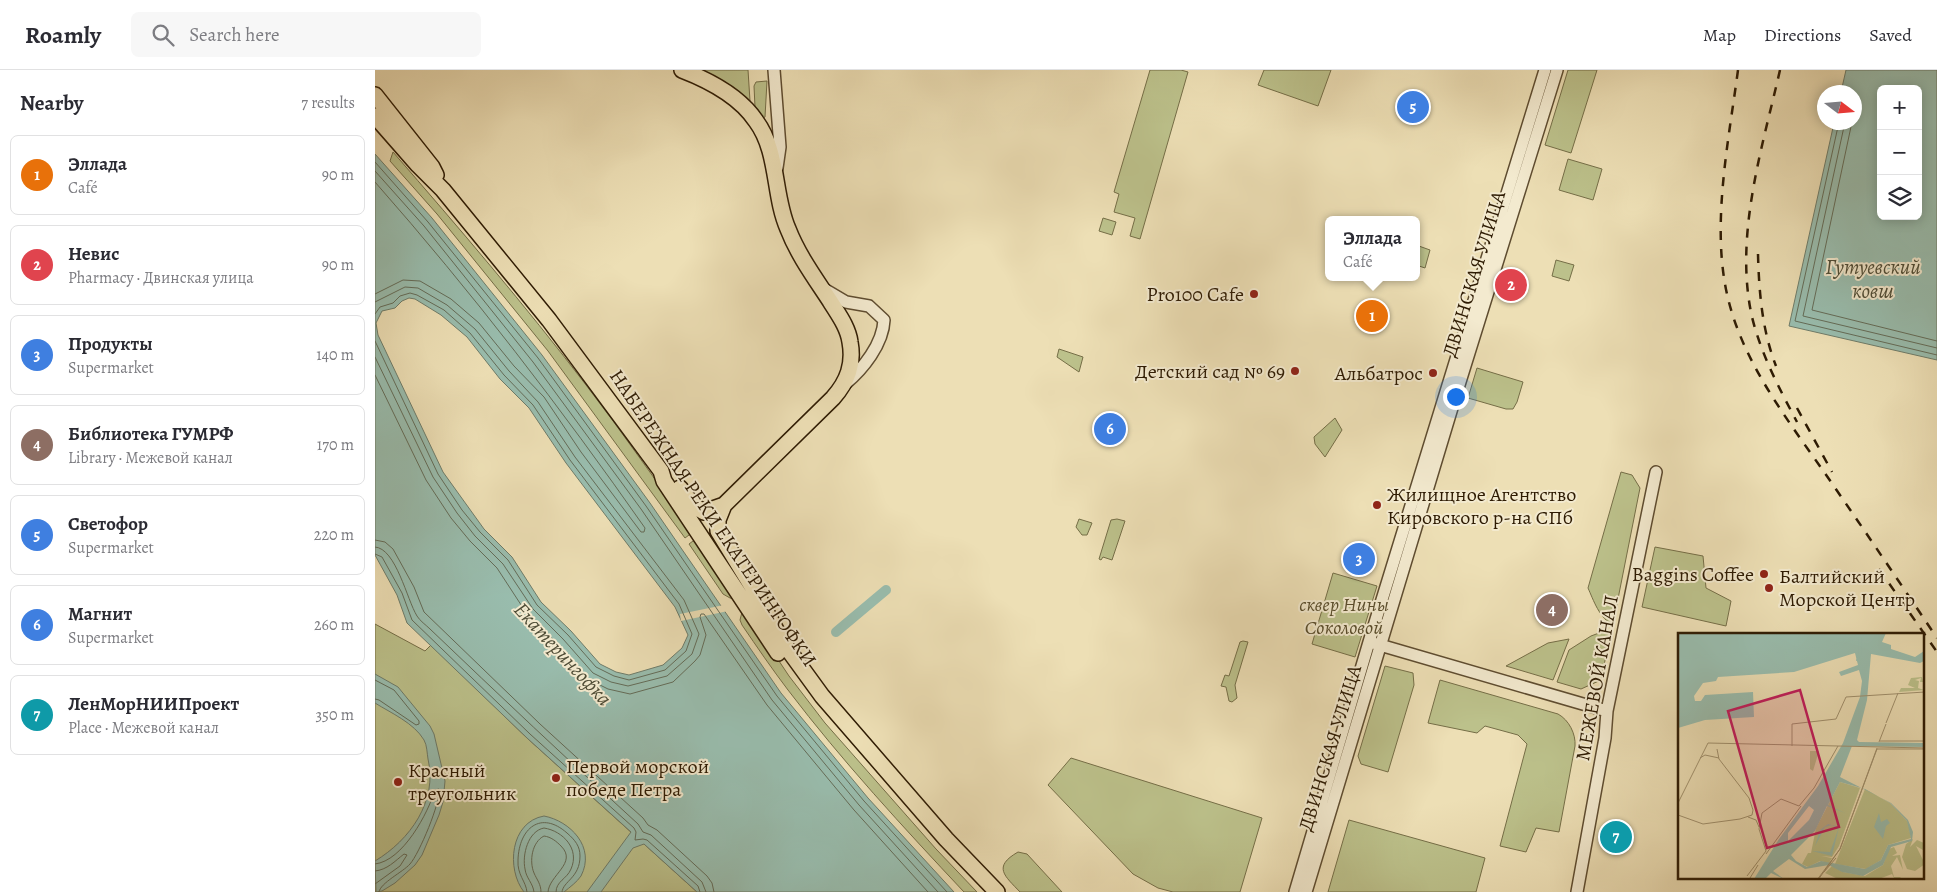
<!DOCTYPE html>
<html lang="en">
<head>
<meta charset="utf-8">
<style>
	body { margin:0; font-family:Alegreya,serif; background:#f7f7f7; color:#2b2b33 }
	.controls { position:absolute; right:15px; top:15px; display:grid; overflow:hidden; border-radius:8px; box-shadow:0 2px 12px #0003 }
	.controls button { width:45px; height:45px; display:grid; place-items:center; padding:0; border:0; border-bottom:1px solid #e1e1e2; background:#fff; color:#2b2b33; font:25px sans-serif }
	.compass { position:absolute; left:1442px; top:15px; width:45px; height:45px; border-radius:50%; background:#fff; box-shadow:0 2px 12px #0003; rotate:106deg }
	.you { position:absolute; left:1080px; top:326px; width:18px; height:18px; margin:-12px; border:4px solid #fff; border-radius:50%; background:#1a73e8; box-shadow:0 0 0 8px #1a73e833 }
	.badge { display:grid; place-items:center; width:32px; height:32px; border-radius:50%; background:#b45309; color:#fff; font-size:16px; font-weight:700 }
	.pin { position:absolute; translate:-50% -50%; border:2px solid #fff; box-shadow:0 1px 5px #0006 }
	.popup { position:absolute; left:950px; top:146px; width:95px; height:65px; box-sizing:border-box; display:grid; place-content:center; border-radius:8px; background:#fff; filter:drop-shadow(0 1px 4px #0005); font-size:16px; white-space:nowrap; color:#7c7c81 }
	.popup b { font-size:19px; color:#2b2b33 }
	.popup::after { content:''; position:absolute; left:50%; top:100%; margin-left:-10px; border:10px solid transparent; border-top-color:#fff }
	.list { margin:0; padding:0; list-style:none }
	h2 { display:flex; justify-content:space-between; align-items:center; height:65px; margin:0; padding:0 20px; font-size:21px }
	h2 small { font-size:16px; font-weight:400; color:#7c7c81 }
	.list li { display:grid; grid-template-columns:32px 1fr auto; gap:15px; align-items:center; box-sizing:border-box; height:80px; margin:0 10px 10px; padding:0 10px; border:1px solid #e1e1e2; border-radius:8px }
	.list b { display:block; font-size:19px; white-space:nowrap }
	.list p { margin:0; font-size:16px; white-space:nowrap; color:#7c7c81 }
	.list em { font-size:16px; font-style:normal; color:#7c7c81 }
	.icon { flex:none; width:28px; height:28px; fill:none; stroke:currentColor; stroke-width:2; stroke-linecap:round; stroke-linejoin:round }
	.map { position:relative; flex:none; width:1562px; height:822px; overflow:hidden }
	header { display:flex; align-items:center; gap:30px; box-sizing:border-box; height:70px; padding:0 25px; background:#fff; border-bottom:1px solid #e1e1e2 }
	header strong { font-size:24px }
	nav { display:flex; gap:28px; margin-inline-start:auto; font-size:18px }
	.search { width:350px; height:45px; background:#f7f7f7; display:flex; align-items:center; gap:12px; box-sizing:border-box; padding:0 18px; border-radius:8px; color:#7c7c81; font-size:19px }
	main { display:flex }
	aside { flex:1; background:#fff }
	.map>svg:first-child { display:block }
	.green { fill:#bcc18b; stroke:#756e47 }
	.water { fill:#99bdae; stroke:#6e7c6a; fill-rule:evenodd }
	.pier { fill:#eddfb5 }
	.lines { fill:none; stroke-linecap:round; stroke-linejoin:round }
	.shore { stroke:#646c58; stroke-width:1 }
	.canal { stroke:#99bdae; stroke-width:10 }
	.minor-casing { stroke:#5e4c30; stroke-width:14 }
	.major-casing { stroke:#2e1b03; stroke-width:18 }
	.minor { stroke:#f3eacf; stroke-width:11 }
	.major { stroke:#eddfb5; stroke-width:15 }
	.rail { stroke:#2e1b03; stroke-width:2.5; stroke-dasharray:9 9; stroke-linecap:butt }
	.poi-dot { fill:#8f2418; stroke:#f3eacf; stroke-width:2 }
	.labels { text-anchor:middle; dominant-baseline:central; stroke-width:4; stroke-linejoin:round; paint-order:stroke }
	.street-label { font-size:20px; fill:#2e1b03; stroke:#f3eacf }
	.poi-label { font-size:20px; fill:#2e1b03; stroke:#f3eacf; text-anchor:end }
	.park-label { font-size:20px; font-style:italic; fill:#594d2c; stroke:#f3eacf }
	.water-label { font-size:21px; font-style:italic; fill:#4e4c36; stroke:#f3eacf }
	.inset-river { fill:none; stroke:#99bdae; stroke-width:2.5 }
	.inset-road { fill:none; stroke:#a1916e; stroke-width:1 }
	.view { fill:#c2185b; fill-opacity:0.15; stroke:#c2185b; stroke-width:2.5 }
	.inset-edge { fill:none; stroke:#2e1b03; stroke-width:2.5 }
</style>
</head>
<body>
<header>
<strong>Roamly</strong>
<div class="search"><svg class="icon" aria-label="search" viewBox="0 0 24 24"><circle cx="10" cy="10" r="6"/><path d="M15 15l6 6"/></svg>Search here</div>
<nav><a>Map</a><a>Directions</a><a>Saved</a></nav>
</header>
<main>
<aside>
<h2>Nearby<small>7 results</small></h2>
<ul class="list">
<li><span class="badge" style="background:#e8710a">1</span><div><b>Эллада</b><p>Café</p></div><em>90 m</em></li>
<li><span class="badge" style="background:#e0444e">2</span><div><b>Невис</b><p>Pharmacy · Двинская улица</p></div><em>90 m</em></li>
<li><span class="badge" style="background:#3f7fe0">3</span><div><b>Продукты</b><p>Supermarket</p></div><em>140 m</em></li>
<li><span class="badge" style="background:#8d6e63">4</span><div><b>Библиотека ГУМРФ</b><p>Library · Межевой канал</p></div><em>170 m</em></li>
<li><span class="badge" style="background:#3f7fe0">5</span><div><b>Светофор</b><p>Supermarket</p></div><em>220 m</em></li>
<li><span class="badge" style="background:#3f7fe0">6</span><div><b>Магнит</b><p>Supermarket</p></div><em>260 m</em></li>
<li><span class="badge" style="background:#0f9aa8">7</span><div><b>ЛенМорНИИПроект</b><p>Place · Межевой канал</p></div><em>350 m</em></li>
</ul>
</aside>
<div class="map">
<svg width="1562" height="822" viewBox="0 0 1562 822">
	<rect width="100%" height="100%" fill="#eddfb5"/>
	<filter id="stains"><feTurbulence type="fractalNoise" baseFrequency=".004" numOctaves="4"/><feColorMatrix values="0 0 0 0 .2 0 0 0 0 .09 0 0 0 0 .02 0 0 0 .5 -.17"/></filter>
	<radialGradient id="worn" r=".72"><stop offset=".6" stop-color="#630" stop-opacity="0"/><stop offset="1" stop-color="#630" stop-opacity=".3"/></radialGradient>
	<path class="green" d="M325,0H373L375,31L374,32Z
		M775,0H806L813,2L765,169L755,166L760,148L739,142L744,124L739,122Z
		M889,0H956L943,36L883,15Z
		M1193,0H1222L1196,83L1170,75Z
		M392,11L390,47L388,48L380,37L379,16L381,12Z
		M18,82C84,158 150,235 211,315C248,363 282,413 318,462L310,468L173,281L62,144L15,91Z
		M1193,89L1227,99L1218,130L1184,120Z
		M728,148L741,152L737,165L724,161Z
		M1041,175L1055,180L1050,198L1041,195Z
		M1181,190L1199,195L1194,211L1177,206Z
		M684,279L708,287L704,302L682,287Z
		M1102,298L1148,312L1142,332L1138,339H1131L1093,328Z
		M960,348L967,360L950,387L940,374L939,367Z
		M1246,402L1257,405L1265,418L1238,554C1225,550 1218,529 1213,518Z
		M704,449L717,453L712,465H707L701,457Z
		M742,449L750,451L737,490L728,487L726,490L724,489L736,450Z
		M322,468L363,530L355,528L348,524L314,474Z
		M1280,477L1328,486L1331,518L1356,531L1351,556L1267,537Z
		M958,503L1002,516L980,587L937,574Z
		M367,542L372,543L414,606L450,653L561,779L602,822H589C528,757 467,691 413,620C397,599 382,577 367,555L365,550Z
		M0,554L50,581L56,575L152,668L322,822H0Z
		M1232,560L1236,561L1226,610L1206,619L1182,612L1194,580L1216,566Z
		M1194,569L1178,610L1131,596L1173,573Z
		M868,571L873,572L860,615L862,628L857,632L854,631L851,617L846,616L850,605L854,606L865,572Z
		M1010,596L1038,603L1039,615L1013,702L986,694L983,686Z
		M1065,610L1183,644C1194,650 1201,664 1200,676L1184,762L1161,758L1151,782L1125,776L1152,674L1143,665L1110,656L1102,663L1053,653Z
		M696,688L887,748L865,822H798L783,818L758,804L673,715Z
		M974,750L1110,788L1101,822H953Z
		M643,782L652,784L687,822H645C630,806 617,797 643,782Z"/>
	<path class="water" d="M1471,0H1562V290L1414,256L1459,53L1480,52V22H1466ZM1506,19H1543V146H1506Z
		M0,84L57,148L167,285L275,433L406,623L493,728L579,822H322L269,774L258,778L226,822H212L256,762L152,668L32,553L22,525L0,485ZM34,228L40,229L66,245L92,267L125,309L154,338L191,393L300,537L313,565L307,578L288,595L254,605L241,602L225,594L196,561L166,532L137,487L109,459L68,402L3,265L1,253L7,241L20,238L27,231Z
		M0,604L23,617L55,656L59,664L70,711L68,732L64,745L47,785L40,795L20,813L7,821L1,822L0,791C35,770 63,731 53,689C52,683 52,675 49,670C39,653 16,643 0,633Z
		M169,746C195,751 221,777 206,806C202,812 195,817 189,822H149C131,799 135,752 169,746Z"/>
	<path class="pier" d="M349,535L353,541L306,551L305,544Z"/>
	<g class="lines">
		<path class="shore" d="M1464,52L1420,251L1562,285
			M1470,52L1428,246L1562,278
			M1477,52L1437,240L1562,271
			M0,92L53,152L163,288L271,436L402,626L489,731L572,822
			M0,101L49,156L158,292L266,439L397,630L484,735L563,822
			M0,112C97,222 186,338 270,458L269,462H266L206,382L169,327L139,296L104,253L76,229L45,211L28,210L0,224
			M0,232L30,217L43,218L72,235L100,259L134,301L163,332L200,387L309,530L324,564L317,584L292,606L253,616L236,612L218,603L188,569L158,539L128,494L100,466L82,443L58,407L0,287
			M0,244L5,237L18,233L25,226L35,223L42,225L69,240L95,263L129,305L158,335L195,390L304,534L317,564L311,581L290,600L254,610L239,606L221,597L193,565L162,535L133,490L105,462L87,440L63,404L0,271
			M0,305L51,410L76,448L95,471L122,498L152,544L183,574L213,609L233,619L255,624L298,612L320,591L325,585L331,565L325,547L326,544H329L392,635L479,740L553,822
			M0,470L10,472L18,479L39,517L49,542L165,654L268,748L273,755L282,760L332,806L337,813L339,822
			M0,477C21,478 32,530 42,546C45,551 51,555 55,559C124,625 193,690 263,754L268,762L276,765L327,812L331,822
			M0,484L7,487L27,523L37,550L155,664L259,758L261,762L260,770L268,769L272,770L323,816L325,822
			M0,610L19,620L44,651V654L41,655L4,630L0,629
			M0,794C28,791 53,743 60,720L64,719C66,732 44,784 35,794C28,802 5,813 4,822
			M0,801C12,800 20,791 29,784L32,785L25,796L0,814
			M152,822C151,811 142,805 143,790C144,758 166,740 192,763C200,770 205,776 205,786C205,808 188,811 187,822
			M159,822C158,813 151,808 150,799C147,785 153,761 169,758C188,761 205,779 196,799C192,809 181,811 181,822
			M166,822C166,814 162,810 159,803C154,791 157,772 169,766C176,767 181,771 186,776C203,793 174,805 173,822"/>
		<path class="canal" d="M461,562L511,520"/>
		<g class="minor-casing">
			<path id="minor" d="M399,0L405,77L402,98
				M449,219L471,232L494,236L509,250C508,274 488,299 470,314
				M998,573L1232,641
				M920,822L994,572L1170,0
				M931,822L1080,328L1182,0
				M1202,822L1230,668L1232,641L1281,402"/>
		</g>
		<g class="major-casing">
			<path id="major" d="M307,0C333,10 365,27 381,51C404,82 398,125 413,159C423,185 440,208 455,231C463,244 473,257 475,272C479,294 473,311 458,328L349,435L343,450V461L381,523L407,571L447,626L571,769L622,822
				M0,25L57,97L61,105
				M0,46L43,95L68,120L174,250L286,401L289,411L403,583
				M305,418L319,436L329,442L349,435"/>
		</g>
		<use href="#minor" class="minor"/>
		<use href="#major" class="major"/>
		<path class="rail" d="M1363,0C1354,68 1338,146 1350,214C1363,289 1414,351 1456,412C1492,464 1527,516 1562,568
			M1405,0C1387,79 1359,166 1377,247C1386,284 1404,318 1422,352
			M1383,184C1384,222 1387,260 1401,296
			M1422,338L1457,402
			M1504,499L1562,582"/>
	</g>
	<g class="poi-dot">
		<circle cx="879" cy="224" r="5"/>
		<circle cx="920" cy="301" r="5"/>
		<circle cx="1058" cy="303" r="5"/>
		<circle cx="1002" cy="435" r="5"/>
		<circle cx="1389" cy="504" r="5"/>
		<circle cx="1394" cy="518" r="5"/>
		<circle cx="181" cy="708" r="5"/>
		<circle cx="23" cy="712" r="5"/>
	</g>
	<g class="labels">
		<g class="street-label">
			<text transform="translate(1099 204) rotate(-73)">ДВИНСКАЯ УЛИЦА</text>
			<text transform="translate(338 448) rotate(56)">НАБЕРЕЖНАЯ РЕКИ ЕКАТЕРИНГОФКИ</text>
			<text transform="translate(1222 608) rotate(-80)">МЕЖЕВОЙ КАНАЛ</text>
			<text transform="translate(955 678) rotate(-73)">ДВИНСКАЯ УЛИЦА</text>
		</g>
		<g class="poi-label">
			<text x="869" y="224">Pro100 Cafe</text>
			<text x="910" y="301">Детский сад № 69</text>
			<text x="1048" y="303">Альбатрос</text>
			<text x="1012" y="424" text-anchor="start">Жилищное Агентство<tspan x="1012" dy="23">Кировского р-на СПб</tspan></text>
			<text x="1379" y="504">Baggins Coffee</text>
			<text x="1404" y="506" text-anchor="start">Балтийский<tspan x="1404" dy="23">Морской Центр</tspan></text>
			<text x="191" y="696" text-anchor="start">Первой морской<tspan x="191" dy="23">победе Петра</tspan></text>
			<text x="33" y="700" text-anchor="start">Красный<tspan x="33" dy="23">треугольник</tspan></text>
		</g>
		<g class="park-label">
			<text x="969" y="534">сквер Нины<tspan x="969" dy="23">Соколовой</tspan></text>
		</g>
		<g class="water-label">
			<text x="1498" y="197">Гутуевский<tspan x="1498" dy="24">ковш</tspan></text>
			<text transform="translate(188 584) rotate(47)">Екатерингофка</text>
		</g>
	</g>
	<g transform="translate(1303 563)">
		<rect width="246" height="246" fill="#eddfb5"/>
		<path d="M244,44L245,49H242L243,45L237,47L241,48L240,55L246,57L221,59L223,55H237L230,52L233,45ZM132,118H141L135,138L132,136ZM162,149L182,155L161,213L154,224L143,223L154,225L151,230L142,228L130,234L124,231L130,220H133L138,195ZM187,156L212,170L230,189L233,205L210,212L203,227L188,236L157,231ZM235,206L232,214L239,207L246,210L245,219V217L238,213L247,231L237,238L229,236L224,224L228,211ZM216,214L219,220L214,223L222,222L225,237L219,224L213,233L216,244H222L224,246L216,245L214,241L201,246H160L147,240L154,233L165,239L187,243L205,232L211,216Z" fill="#bcc18b"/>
		<path d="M0,0H208L204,9L213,12V16L237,24L246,18V28L242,30L193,21L189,67L179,107L181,109L246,110V114L174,113L162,144L213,170L230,187L235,199L234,208L213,214L205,232L185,243L164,239L151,232L127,236L111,226L95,238L106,246L93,240L87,246H76L101,206L140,153L165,110L182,64L184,48L181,37L163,43L161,39L180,32L177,20L116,39L40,44L38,48L25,50L16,63L17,68H23L27,62L75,59L76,84L27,87L0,95ZM162,149L187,156L212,170L229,188L233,206L210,212L203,227L187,236L143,228L129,234L118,228L113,222L137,198L149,173L167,180L150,172ZM131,173L136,177L131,187L110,208V200ZM201,180L203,189L209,186L212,190L208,193L205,206L196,194ZM150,191L161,194L154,223L134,218L152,219L160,197L154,192L147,194L137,213L142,197Z" fill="#99bdae" fill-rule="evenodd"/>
		<path class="inset-river" d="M0,25L153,15L187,0M179,28L182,21V0"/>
		<path class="inset-road" d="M208,90L220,60M202,108H247M201,109L208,91M114,113V91L158,86L168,64L247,59M39,116L41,126L71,165L75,177M22,125L27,122L41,125M0,170L30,110L160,113M0,182L25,191L62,186L74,182L75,177M70,184L78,187L81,194M88,221L123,173M146,239L158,225M69,243L88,218L81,196L84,180L103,166L121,173L136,155L160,113L247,115M72,245L80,232M139,247L162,216L199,115M140,247L162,216L199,116H247"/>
		<path class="view" d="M122,57L161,194L89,215L50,78Z"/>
		<rect width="246" height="246" class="inset-edge"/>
	</g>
	<rect width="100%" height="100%" filter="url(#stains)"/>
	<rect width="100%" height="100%" fill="url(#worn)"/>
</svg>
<div class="controls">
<button>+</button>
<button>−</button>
<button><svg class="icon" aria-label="layers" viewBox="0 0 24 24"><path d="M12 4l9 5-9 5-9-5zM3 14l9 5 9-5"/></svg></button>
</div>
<svg class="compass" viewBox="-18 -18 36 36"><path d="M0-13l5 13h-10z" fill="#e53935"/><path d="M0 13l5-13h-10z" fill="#7c7c81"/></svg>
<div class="you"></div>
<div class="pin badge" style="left:997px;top:246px;background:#e8710a">1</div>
<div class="popup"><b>Эллада</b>Café</div>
<div class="pin badge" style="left:1136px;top:215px;background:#e0444e">2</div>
<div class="pin badge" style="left:984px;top:489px;background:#3f7fe0">3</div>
<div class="pin badge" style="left:1177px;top:540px;background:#8d6e63">4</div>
<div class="pin badge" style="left:1038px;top:37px;background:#3f7fe0">5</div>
<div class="pin badge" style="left:735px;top:359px;background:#3f7fe0">6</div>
<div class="pin badge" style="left:1241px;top:767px;background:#0f9aa8">7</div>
</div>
</main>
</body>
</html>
